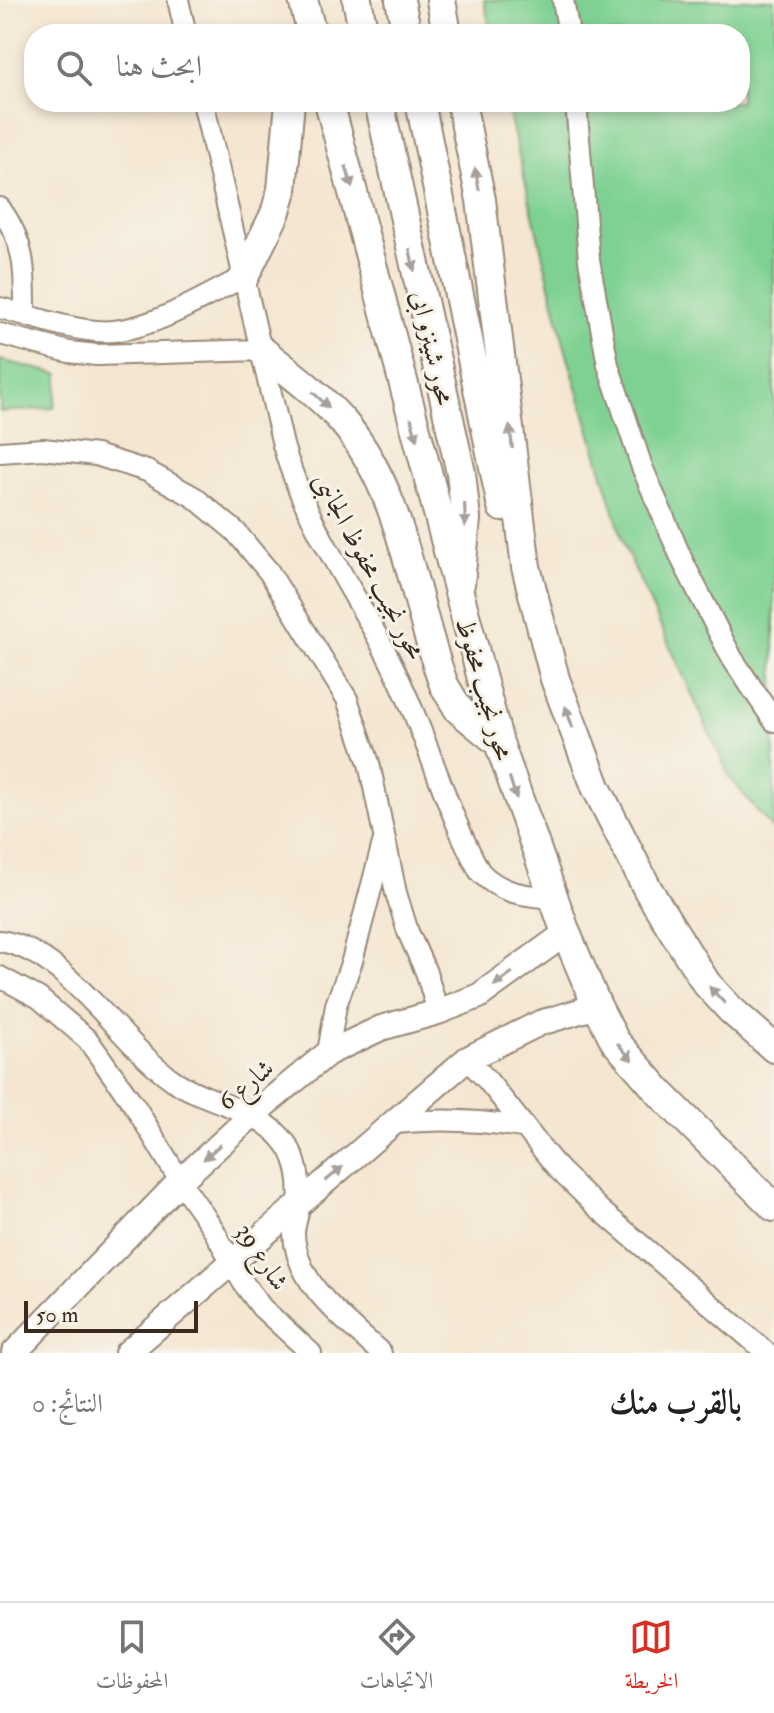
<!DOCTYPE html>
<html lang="ar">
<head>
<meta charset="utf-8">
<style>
	body { margin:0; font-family:"IM FELL Double Pica",Amiri,serif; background:#f6f6f6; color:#222; direction:rtl }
	.scale { position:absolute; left:24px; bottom:20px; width:174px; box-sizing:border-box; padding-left:8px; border:4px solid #3b2a1e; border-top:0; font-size:22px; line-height:28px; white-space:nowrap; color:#3b2a1e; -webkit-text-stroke:6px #f7f3e8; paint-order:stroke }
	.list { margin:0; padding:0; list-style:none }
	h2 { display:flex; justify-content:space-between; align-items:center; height:104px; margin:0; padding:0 32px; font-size:34px }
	h2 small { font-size:26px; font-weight:400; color:#767676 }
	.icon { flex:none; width:44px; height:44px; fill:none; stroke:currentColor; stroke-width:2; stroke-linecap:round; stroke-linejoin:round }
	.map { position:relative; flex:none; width:774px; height:1353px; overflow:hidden; direction:ltr }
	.search { position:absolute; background:#fff; box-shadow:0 4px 12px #0003; left:24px; right:24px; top:24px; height:88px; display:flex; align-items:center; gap:20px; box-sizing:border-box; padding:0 28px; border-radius:32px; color:#767676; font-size:30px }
	.sheet { height:248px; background:#fff }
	nav { display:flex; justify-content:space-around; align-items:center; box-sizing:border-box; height:112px; border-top:2px solid #e0e0e0; background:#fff; font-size:22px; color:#767676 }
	nav a { display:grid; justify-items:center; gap:4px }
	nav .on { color:#d93025 }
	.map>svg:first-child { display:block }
	.green { fill:#7ed192; stroke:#5c7e58; stroke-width:2 }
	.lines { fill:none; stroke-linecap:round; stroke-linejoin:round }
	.minor-casing { stroke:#988878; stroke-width:24 }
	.tertiary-casing { stroke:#988878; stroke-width:28 }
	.secondary-casing { stroke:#988878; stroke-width:32 }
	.minor { stroke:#fff; stroke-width:20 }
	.tertiary { stroke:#fff; stroke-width:24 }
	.secondary { stroke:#fff; stroke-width:28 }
	.oneway { fill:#a79f9a }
	.labels { text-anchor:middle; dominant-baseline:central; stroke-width:6; stroke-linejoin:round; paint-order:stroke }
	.street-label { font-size:26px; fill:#3b2a1e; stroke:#f7f3e8 }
</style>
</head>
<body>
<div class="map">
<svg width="774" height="1353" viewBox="0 0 774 1353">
	<rect width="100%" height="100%" fill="#f7f3e8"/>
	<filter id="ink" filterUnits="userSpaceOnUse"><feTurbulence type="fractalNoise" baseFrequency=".0125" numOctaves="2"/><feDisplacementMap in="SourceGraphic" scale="16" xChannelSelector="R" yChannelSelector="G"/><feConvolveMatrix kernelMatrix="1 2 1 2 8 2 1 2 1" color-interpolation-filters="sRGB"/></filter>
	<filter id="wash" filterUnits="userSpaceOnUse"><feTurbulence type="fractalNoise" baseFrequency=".006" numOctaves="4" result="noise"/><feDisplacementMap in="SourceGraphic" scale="32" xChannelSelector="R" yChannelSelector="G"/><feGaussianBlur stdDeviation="1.8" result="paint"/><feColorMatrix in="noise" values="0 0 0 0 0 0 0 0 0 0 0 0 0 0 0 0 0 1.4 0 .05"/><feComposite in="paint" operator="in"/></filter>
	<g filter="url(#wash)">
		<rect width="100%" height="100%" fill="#f4e6d1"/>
		<path class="green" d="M484,0H774V831L730,778L625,548L564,344L506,102H740V34H491Z
			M0,360L59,374L54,408L0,412Z"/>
	</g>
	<g filter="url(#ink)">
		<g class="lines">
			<g class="minor-casing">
				<path id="minor" d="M178,0L186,34
					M563,0L569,34
					M203,102L283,445C307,529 360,597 397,675C428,739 446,810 480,872C501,894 524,895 552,898
					M576,102L589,260L608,365L642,467L683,562L732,658L774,721
					M0,208C26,244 25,271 25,314
					M0,308C31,316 63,328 96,331C144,336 202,297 244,277
					M0,334L69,352L97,355L261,350
					M0,452L43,449L96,455L147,471L194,497L235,531L269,572L347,699L369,763L396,893L408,932L426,972L438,1012
					M0,941C66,950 119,1043 173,1080C209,1105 261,1107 287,1145C298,1161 301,1185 299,1204C299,1214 294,1224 294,1234C296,1286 347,1321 381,1353
					M0,977L39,998L88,1040L136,1108L180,1181L212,1227L244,1284L262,1308L311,1353
					M328,1053L336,1005L352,961L383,843
					M467,1059L488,1081L558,1169L598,1208L767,1353
					M395,1123C439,1118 478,1120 522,1127"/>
			</g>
			<g class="tertiary-casing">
				<path id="tertiary" d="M14,1353L180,1181L251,1116L328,1053L381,1028L438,1012L479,996L566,933
					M127,1353L467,1059L540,1023L597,1006"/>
			</g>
			<g class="secondary-casing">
				<path id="secondary" d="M303,0L312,34
					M357,0L364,34
					M400,0L407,34
					M441,0L447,34
					M329,102L499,743L566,933L597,1006L615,1041L661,1094L774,1207
					M379,102L461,473L466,519L460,584
					M420,102L502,507
					M461,102L481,200L526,567L555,679L596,787L648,890L706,983L731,1010L774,1048
					M244,277L275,214L282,190L290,102
					M261,350C290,373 320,395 344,423C405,496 412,598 444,685L459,710L499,743"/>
			</g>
			<use href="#minor" class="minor"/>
			<use href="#tertiary" class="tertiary"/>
			<use href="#secondary" class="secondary"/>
		</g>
		<defs><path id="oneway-solid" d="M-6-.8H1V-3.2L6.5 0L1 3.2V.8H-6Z" transform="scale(2)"/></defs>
		<g class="oneway">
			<use href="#oneway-solid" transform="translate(349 177) rotate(75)"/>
			<use href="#oneway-solid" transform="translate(477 179) rotate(-101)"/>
			<use href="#oneway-solid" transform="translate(412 260) rotate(78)"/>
			<use href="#oneway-solid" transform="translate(321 400) rotate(44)"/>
			<use href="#oneway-solid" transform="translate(414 429) rotate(75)"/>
			<use href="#oneway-solid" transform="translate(511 437) rotate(-97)"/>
			<use href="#oneway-solid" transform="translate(465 515) rotate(88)"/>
			<use href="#oneway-solid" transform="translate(569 717) rotate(-109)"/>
			<use href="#oneway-solid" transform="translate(513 788) rotate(72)"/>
			<use href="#oneway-solid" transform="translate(503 979) rotate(144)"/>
			<use href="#oneway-solid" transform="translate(717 995) rotate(-133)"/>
			<use href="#oneway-solid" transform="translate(625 1052) rotate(49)"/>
			<use href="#oneway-solid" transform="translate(212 1152) rotate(138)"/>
			<use href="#oneway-solid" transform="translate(334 1174) rotate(-40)"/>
		</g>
	</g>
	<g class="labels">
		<g class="street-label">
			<text transform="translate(432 348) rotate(77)">محور شينزو ابى</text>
			<text transform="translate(369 566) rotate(62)">محور نجيب محفوظ الجانبى</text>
			<text transform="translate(484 689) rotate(74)">محور نجيب محفوظ</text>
			<text transform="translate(246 1085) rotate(-40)">شارع 6</text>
			<text transform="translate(262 1257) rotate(57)">شارع 39</text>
		</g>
	</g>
</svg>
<div class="scale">50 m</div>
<div class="search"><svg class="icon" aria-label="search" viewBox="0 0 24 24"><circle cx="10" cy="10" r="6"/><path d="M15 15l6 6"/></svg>ابحث هنا</div>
</div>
<section class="sheet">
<h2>بالقرب منك<small>النتائج: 0</small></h2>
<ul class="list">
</ul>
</section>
<nav>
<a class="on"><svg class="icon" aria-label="map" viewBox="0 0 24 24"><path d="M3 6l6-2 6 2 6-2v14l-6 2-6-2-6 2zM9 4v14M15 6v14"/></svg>الخريطة</a>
<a><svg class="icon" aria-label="directions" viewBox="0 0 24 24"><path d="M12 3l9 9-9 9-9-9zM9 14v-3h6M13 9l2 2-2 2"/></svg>الاتجاهات</a>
<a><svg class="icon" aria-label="saved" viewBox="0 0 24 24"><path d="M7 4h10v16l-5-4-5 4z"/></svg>المحفوظات</a>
</nav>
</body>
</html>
